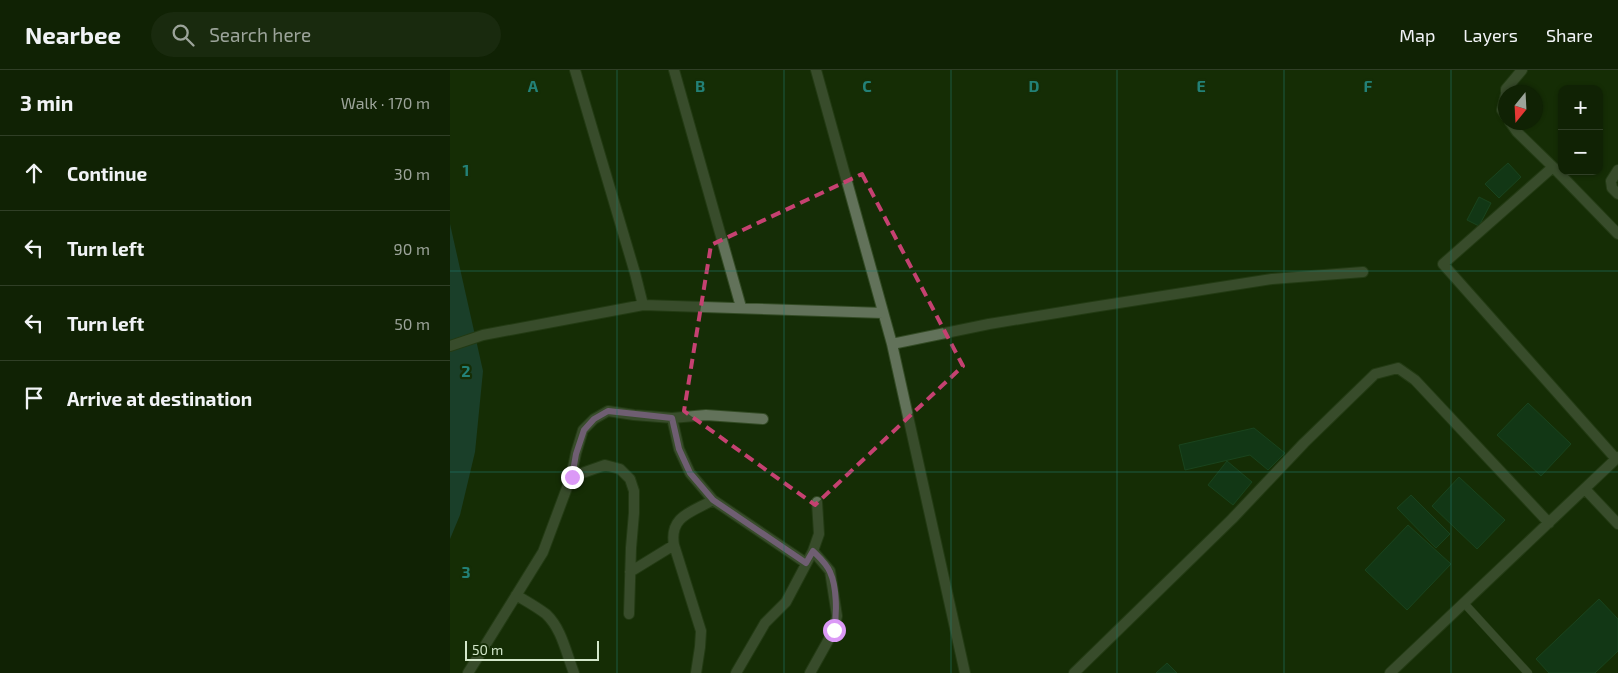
<!DOCTYPE html>
<html lang="en">
<head>
<meta charset="utf-8">
<style>
	body { margin:0; font-family:"Exo 2",sans-serif; background:#192a0e; color:#f1f3f6 }
	.controls { position:absolute; right:15px; top:15px; display:grid; overflow:hidden; border-radius:10px; box-shadow:0 1px 4px #0004 }
	.controls button { width:45px; height:45px; display:grid; place-items:center; padding:0; border:0; border-bottom:1px solid #303f26; background:#102204; color:#f1f3f6; font:25px sans-serif }
	.compass { position:absolute; left:1048px; top:15px; width:45px; height:45px; border-radius:50%; background:#102204; box-shadow:0 1px 4px #0004; rotate:198deg }
	.scale { position:absolute; left:15px; bottom:12px; width:134px; box-sizing:border-box; padding-left:5px; border:2px solid #d3e7ca; border-top:0; font-size:14px; line-height:18px; white-space:nowrap; color:#d3e7ca; -webkit-text-stroke:4px #152d06; paint-order:stroke }
	.stop { position:absolute; width:15px; height:15px; margin:-11px; border:4px solid #db99f6; border-radius:50%; background:#fff }
	.stop.end { background:#db99f6; border-color:#fff; box-shadow:0 1px 5px #0008 }
	.list { margin:0; padding:0; list-style:none }
	h2 { display:flex; justify-content:space-between; align-items:center; height:65px; margin:0; padding:0 20px; font-size:21px }
	h2 small { font-size:16px; font-weight:400; color:#9ca49a }
	.list li { display:grid; grid-template-columns:32px 1fr auto; gap:15px; align-items:center; box-sizing:border-box; height:75px; padding:0 20px; border-top:1px solid #303f26 }
	.list b { display:block; font-size:19px; white-space:nowrap }
	.list em { font-size:16px; font-style:normal; color:#9ca49a }
	.icon { flex:none; width:28px; height:28px; fill:none; stroke:currentColor; stroke-width:2; stroke-linecap:round; stroke-linejoin:round }
	.map { position:relative; flex:none; width:1168px; height:603px; overflow:hidden }
	header { display:flex; align-items:center; gap:30px; box-sizing:border-box; height:70px; padding:0 25px; background:#102204; border-bottom:1px solid #303f26 }
	header strong { font-size:24px }
	nav { display:flex; gap:28px; margin-inline-start:auto; font-size:18px }
	.search { width:350px; height:45px; background:#192a0e; display:flex; align-items:center; gap:12px; box-sizing:border-box; padding:0 18px; border-radius:28px; color:#9ca49a; font-size:19px }
	main { display:flex }
	aside { flex:1; background:#102204 }
	.map>svg:first-child { display:block }
	.water { fill:#205555 }
	.building { fill:#0e4428; stroke:#1e5e3b }
	.lines { fill:none; stroke-linecap:round; stroke-linejoin:round }
	.service-casing { stroke:#334b25; stroke-width:9 }
	.minor-casing { stroke:#334b25; stroke-width:12 }
	.service { stroke:#62725a; stroke-width:8 }
	.minor { stroke:#62725a; stroke-width:10 }
	.route { stroke:#db99f6; stroke-width:6 }
	.marked { fill:none; stroke:#c54171; stroke-width:4; stroke-dasharray:10 6; stroke-linejoin:round }
	.grid { fill:none; stroke:#238177; stroke-width:1; stroke-opacity:0.55 }
	.grid-label { font-size:16px; text-anchor:middle; font-weight:bold; fill:#238177; stroke:#152d06; stroke-width:4.5; stroke-linejoin:round; paint-order:stroke }
</style>
</head>
<body>
<header>
<strong>Nearbee</strong>
<div class="search"><svg class="icon" aria-label="search" viewBox="0 0 24 24"><circle cx="10" cy="10" r="6"/><path d="M15 15l6 6"/></svg>Search here</div>
<nav><a>Map</a><a>Layers</a><a>Share</a></nav>
</header>
<main>
<aside>
<h2>3 min<small>Walk · 170 m</small></h2>
<ul class="list">
<li><svg class="icon" aria-label="ahead" viewBox="0 0 24 24"><path d="M12 20V5M6 11l6-6 6 6"/></svg><div><b>Continue</b></div><em>30 m</em></li>
<li><svg class="icon" aria-label="left" viewBox="0 0 24 24"><path d="M17 20v-9H6M10 6l-5 5 5 5"/></svg><div><b>Turn left</b></div><em>90 m</em></li>
<li><svg class="icon" aria-label="left" viewBox="0 0 24 24"><path d="M17 20v-9H6M10 6l-5 5 5 5"/></svg><div><b>Turn left</b></div><em>50 m</em></li>
<li><svg class="icon" aria-label="arrive" viewBox="0 0 24 24"><path d="M6 21V4h12l-3 4 3 4H6"/></svg><div><b>Arrive at destination</b></div></li>
</ul>
</aside>
<div class="map">
<svg width="1168" height="603" viewBox="0 0 1168 603">
	<rect width="100%" height="100%" fill="#152d06"/>
	<path class="water" d="M0,154L33,301L25,382L10,445L0,469Z"/>
	<path class="building" d="M1058,93L1071,107L1049,128L1035,114Z
		M1029,127L1041,133L1029,156L1017,150Z
		M1078,333L1121,374L1091,406L1047,365Z
		M804,358L835,383L818,400L800,385L735,400L729,375Z
		M777,391L802,412L783,435L758,415Z
		M1009,407L1055,450L1027,479L982,436Z
		M961,425L1000,464L986,478L947,438Z
		M958,455L1001,494L957,540L915,500Z
		M1149,529L1168,549V581L1145,603H1099L1086,589Z
		M717,593L727,603H706Z"/>
	<g class="lines">
		<g class="service-casing">
			<path id="service" d="M1014,533L1078,603"/>
		</g>
		<g class="minor-casing">
			<path id="minor" d="M125,0L185,203L193,235
				M224,0L291,237
				M366,0L442,274L515,603
				M1056,22V19L1072,0
				M1056,24L1052,40L1056,46
				M1060,52L1067,62L1103,97L1168,164
				M1103,97L993,194L1166,389
				M1168,100L1161,111L1162,118L1168,124
				M442,274L539,254L643,237L822,209L913,202
				M0,276L33,265L193,235L433,243
				M222,348L229,379L240,403L263,430L356,493
				M121,407L155,395L170,399L180,409L184,421V443L181,478L179,544
				M1135,419L1168,454
				M180,502L224,475
				M66,525C76,531 87,537 96,544C112,559 116,583 124,603
				M18,603L93,482L121,407L126,383L133,360L144,349L158,341L184,345L222,348L256,345L313,349
				M246,603L250,577L251,561L224,475C219,446 242,442 263,430
				M286,603L315,553L336,532L363,481L369,464L367,432
				M360,603L384,560L387,546L380,501L363,481
				M624,603L782,449L854,373L925,304L948,298L965,310L1099,453
				M940,603L1168,387"/>
		</g>
		<use href="#service" class="service"/>
		<use href="#minor" class="minor"/>
	</g>
	<g class="lines">
		<path class="route" d="M122,407L126,384L134,360L144,349L158,341L222,348L229,379L240,403L263,430L356,493L363,481C369,487 377,494 380,502C387,517 387,544 384,560"/>
	</g>
	<path d="M0 0H1168V603H0ZM412,104L513,296L365,435L234,341L261,175Z" fill="#152d06" fill-opacity=".55" fill-rule="evenodd"/>
	<path class="marked" d="M412,104L513,296L365,435L234,341L261,175Z"/>
	<path class="grid" d="M167,0V603M334,0V603M501,0V603M667,0V603M834,0V603M1001,0V603M0,201H1168M0,402H1168"/>
	<g class="grid-label">
		<text x="83" y="22">A</text>
		<text x="250" y="22">B</text>
		<text x="417" y="22">C</text>
		<text x="584" y="22">D</text>
		<text x="751" y="22">E</text>
		<text x="918" y="22">F</text>
		<text x="16" y="106">1</text>
		<text x="16" y="307">2</text>
		<text x="16" y="508">3</text>
	</g>
</svg>
<div class="controls">
<button>+</button>
<button>−</button>
</div>
<svg class="compass" viewBox="-18 -18 36 36"><path d="M0-13l5 13h-10z" fill="#e53935"/><path d="M0 13l5-13h-10z" fill="#9ca49a"/></svg>
<div class="scale">50 m</div>
<div class="stop" style="left:384px;top:560px"></div>
<div class="stop end" style="left:122px;top:407px"></div>
</div>
</main>
</body>
</html>
